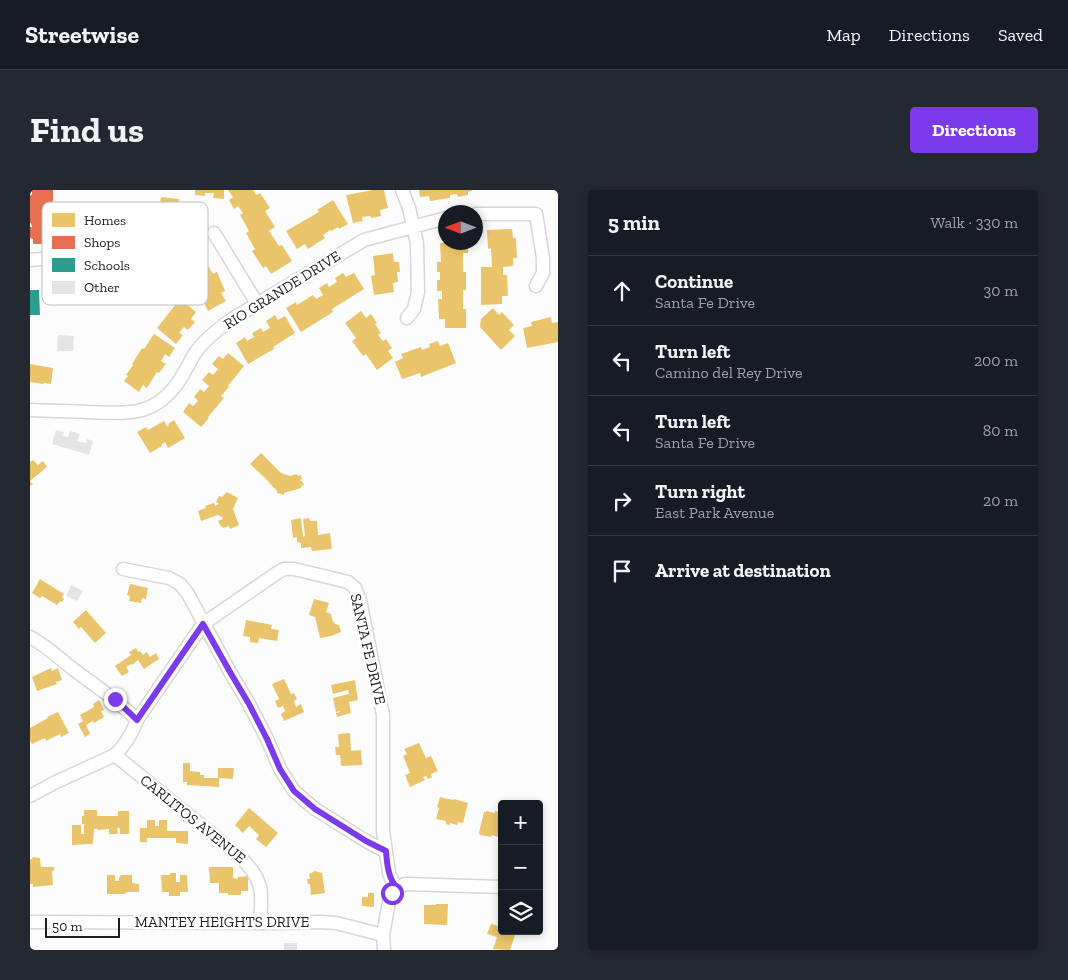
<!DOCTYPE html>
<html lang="en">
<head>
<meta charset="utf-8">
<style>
	body { margin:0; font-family:"Zilla Slab",serif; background:#242831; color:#f1f3f6 }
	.controls { position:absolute; right:15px; bottom:15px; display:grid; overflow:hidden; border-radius:5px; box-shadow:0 2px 8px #0003 }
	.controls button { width:45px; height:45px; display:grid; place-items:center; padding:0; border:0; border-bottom:1px solid #363941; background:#171b24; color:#f1f3f6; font:25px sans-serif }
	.compass { position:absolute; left:408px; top:15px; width:45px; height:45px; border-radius:50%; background:#171b24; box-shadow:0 2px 8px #0003; rotate:270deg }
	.scale { position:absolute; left:15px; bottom:12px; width:75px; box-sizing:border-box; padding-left:5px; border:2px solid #211e1e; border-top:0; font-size:14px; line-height:18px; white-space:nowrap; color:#211e1e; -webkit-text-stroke:4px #fff; paint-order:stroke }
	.stop { position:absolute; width:15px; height:15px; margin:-11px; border:4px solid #7c3aed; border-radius:50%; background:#fff }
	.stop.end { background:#7c3aed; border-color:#fff; box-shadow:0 1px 5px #0008 }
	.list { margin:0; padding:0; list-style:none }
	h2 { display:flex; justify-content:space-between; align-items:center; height:65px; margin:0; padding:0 20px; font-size:21px }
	h2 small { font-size:16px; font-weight:400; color:#9ea1a6 }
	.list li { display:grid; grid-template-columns:32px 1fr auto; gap:15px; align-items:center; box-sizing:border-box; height:70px; padding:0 20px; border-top:1px solid #363941 }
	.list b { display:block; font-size:19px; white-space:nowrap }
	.list p { margin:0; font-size:16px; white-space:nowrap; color:#9ea1a6 }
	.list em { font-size:16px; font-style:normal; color:#9ea1a6 }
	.icon { flex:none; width:28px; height:28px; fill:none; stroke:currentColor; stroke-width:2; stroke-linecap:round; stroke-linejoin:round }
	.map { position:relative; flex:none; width:528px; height:760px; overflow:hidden; border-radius:5px }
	header { display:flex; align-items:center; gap:30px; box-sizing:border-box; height:70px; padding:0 25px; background:#171b24; border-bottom:1px solid #363941 }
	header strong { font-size:24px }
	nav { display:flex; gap:28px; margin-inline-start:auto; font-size:18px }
	.intro { display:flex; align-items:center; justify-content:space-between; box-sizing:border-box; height:120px; padding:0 30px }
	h1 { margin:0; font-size:35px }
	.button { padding:12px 22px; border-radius:5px; background:#7c3aed; color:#fff; font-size:18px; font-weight:700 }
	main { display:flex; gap:30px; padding:0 30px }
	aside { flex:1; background:#171b24; border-radius:5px; box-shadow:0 2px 8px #0003 }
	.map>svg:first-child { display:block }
	.homes { fill:#e9c46a }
	.shops { fill:#e76f51 }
	.schools { fill:#2a9d8f }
	.building { fill:#e5e4e4 }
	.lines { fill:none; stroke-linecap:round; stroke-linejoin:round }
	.minor-casing { stroke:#d8d6d7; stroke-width:15 }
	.minor { stroke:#fff; stroke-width:12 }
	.route { stroke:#7c3aed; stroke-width:6 }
	.labels { text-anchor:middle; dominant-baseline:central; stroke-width:5; stroke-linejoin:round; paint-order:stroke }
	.street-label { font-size:15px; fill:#211e1e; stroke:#fff }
	.key { fill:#fff; stroke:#bcbcbc; stroke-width:1 }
	.key-label { font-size:14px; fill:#211e1e }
</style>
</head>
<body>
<header>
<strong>Streetwise</strong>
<nav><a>Map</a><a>Directions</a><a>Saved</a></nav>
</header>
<div class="intro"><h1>Find us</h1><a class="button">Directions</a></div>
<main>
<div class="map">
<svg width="528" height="760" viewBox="0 0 528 760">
	<rect width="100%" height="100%" fill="#fdfcfc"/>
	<path class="homes" d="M165,0H194V9L183,8L184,3H175V6L165,5Z
		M198,0H223L226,5L230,3L240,18L235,21L245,37L239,41L249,56L252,55L262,71L241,84L236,76L233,78L222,61L225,59L216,43L219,41L210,25L213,23L208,16L204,19L199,10L203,7Z
		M343,0H354L358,18L350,20L351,26L341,28L340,26L332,27L333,31L323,33L316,5Z
		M389,0H442V1L438,2V5L428,7L427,4L420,5V8L400,11L399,6L390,7Z
		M131,7L149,9L148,17H153L152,28H143V36H147L146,47L122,45L123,26L127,27L128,14H130Z
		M303,10L318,34L309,39L308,37L301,41L300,40L293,45L295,48L278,59L275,54L267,59L256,41L289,22L287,20Z
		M482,39L483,48H486L487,68H483V76L473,77V85H477L478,106H472V114L451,115V77H462L461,58L458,59L457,40Z
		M413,44H416V52H438V63H433V82H436V100H433V119H436V138H415V129H409L408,109H412V101H407V90H410V82H407V72H411L410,53H413Z
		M147,52L152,60L156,57L161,66L163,65L167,72L171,70L176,78L179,77L183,84L187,82L195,101L191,103L196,111L178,121L161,87L154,91L146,74L138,79L129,62Z
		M363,63L364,72H369L370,82H367L368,92L363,93L364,102L344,105L341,86L345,85L343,66Z
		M313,83L316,87L324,83L334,99L302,119L303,122L271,142L256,118L266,112L267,115L283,105L286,109L293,105L289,98L297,93L299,97L307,92L305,88Z
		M150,109L166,122L161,129L165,132L158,140L154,137L149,143L153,145L146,154L127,138Z
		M463,118L469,125L472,122L484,135L479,140L485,146L471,160L450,137L451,129Z
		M331,121L336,128L341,124L347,133L345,134L351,143L348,145L353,151L356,149L362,158L358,161L363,168L347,180L336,164L333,166L322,151L326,148L315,133Z
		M245,125L248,130L255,126L265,143L243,157L244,159L218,174L206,153L215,147L217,151L224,147L222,143L231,138L233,142L240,138L236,131Z
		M521,127L522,133L528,132V152L497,158L493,138L502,136L501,132Z
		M124,144L145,158L139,167L135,164L131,171L136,174L129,183L127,182L117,198L113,195L109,202L94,191L98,186L96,185L103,175L102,174L112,158L114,159Z
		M408,151L410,156L418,153L426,173L391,187L390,183L372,189L365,172L373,168L371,164L391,157L392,160L400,157L399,154Z
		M198,163L214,176L198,196L199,197L191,206L194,208L178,227L179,228L171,237L153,222L159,213L163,216L168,211L164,207L170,199L174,202L179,196L172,190L179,182L183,185L188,179L182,174L189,166L193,169Z
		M0,174L23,178L21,194L14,193L13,194L0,192Z
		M144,230L155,248L138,258L135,252L132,254V256L120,263L107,242L116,237L118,240L134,231L137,236H139L138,234Z
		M231,263L251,283L260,286L267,284L268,286L271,285L272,289L270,290L271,291H272L274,295L271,296V298L254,303V305L247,303V301L235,288L234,287L220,274Z
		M3,270L8,275L13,271L17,277L0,291L3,294L0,296V272Z
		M197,302L208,308L203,319L209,335L200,339L199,336L193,338L192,336L191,337L188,331L193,329L192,327L188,325L171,331L168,321L176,318L175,316L184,313L185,316L189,314L186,312L189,306L192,307Z
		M271,328L273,347L275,346L273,329L279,328L280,331H287L288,345L300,343L302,359L282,361L281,357L271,358V353L267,352V347L263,348L261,330Z
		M10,389L34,404L32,407L34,409L32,412L30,411L27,415L12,406L10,408L2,403Z
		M100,394L118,398L116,409L112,408L111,413L99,411L100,406L97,405Z
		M284,409L299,413L296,422L301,424L303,432H304L305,434L309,435L311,442L301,446L290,448L285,427L279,425Z
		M56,420L76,443L65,453L51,437L49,439L43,432Z
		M216,430L242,435L241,439L249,440L247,451L229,448L228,453L220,452V447L213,446Z
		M106,458L108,462L110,461L113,465L117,462L120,467L126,463L129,469L114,479L108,470L102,475L101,474L96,477L99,482L92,486L85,476L101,465L99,462Z
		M21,478L22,481L28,478L32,490L26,492L27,494L7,501L2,487Z
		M254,489L261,504L264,503L267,509L264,511L266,517L271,514L274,522L254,531L251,524L255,521L253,516L248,518L245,511L249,509L242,494Z
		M325,490L328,510L319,512L321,523L307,527L306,523L310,522V521L306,522L303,508L319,504L318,500L303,504L301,495Z
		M69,510L74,520L71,521L74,527L64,533L63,531L56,535L60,544L55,547L48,534L53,531L50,525L64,517L63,514Z
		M28,522L39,543L31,547L30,544L16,551L15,548L2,554L0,550V538L18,528L17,527Z
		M320,543L321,561L331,560L332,575L311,576L310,565H306L305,557H309L308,544Z
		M389,553L396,568L401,566L408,581L401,584L402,587L398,589L396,586L393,587L395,590L380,597L375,585L380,583L373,566L377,564L374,559Z
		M153,573H160V581L170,582V585H174V588H188V578H204L203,589L189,588V597L157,595V592H153Z
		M410,607L423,610L424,609L438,613L433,633L428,632L427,635L420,633V635L416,634V631L406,629L409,618L407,617Z
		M219,618L248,643L236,657L226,649L229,645L219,636L213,643L205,635Z
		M54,620H67V626H88V621H99V644H90V638H87L88,644H79V639L68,640V639H64L63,654L42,655V635H51V644H54V634H52V626H54Z
		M456,621L465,623V621L472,623V637L469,647L462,645L461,647L450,645L449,643L454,622H456Z
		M117,630H125V636H129V630H137V641H158V654L146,653V648H117V652H110V638H117Z
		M3,667L10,668L11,677H24V681H22L23,695L3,697V694H0V669H2Z
		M179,677H203V688L208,689V687L218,686V701H211V705H198V703H189V693H180Z
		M285,681L292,683L295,703L281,705L280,694H278L277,689H280L279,684Z
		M140,683H146V692H150V685H157L158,702H150V706H139V702H132L131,685H140Z
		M77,685H85V691H89V688L91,685H102V693L109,694V702H98L95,703V704H77Z
		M338,703H344V717L332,716V707H338Z
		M406,714H418L417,735L394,734V715H406Z
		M461,734L472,737V741L486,742L480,760L463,759L467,747L457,744Z"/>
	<path class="shops" d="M2,0H23V28L97,19L99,41L14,52V54H3V49L0,48V37H2L1,33H0V5H2Z"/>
	<path class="schools" d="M0,100H9L10,125H0Z"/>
	<path class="building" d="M28,145L44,146L43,161H27Z
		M26,240L34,242L33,246L38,247L40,241L50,244L47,251L56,253L57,249L63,251L59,265L22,254Z
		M41,395L53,401L47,411L36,406Z
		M254,753H267V760H254Z"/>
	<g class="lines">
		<g class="minor-casing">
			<path id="minor" d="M372,0L379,18L387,53L388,102L384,119L377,128
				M446,24H506L513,68V83L506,96
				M184,43L228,115
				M0,70L62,64L103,67L104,86L89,105
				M0,220C19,221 39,221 58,222C91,223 119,228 143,199C152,189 158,175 165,163C175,149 188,139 202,129L334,50L416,28
				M93,379L139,388L150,394L158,404L200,482L219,514L237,549L250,579L264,601L285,619L336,651L355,661
				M0,447C17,456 31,470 47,482C67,497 89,511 107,530
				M85,565L210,667C233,689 233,701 230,732
				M0,606L24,593L85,565C95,555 102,544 107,530L173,434L247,383L254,379H264L318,392L325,398L330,410L353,525V641L359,683L363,693L367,698L362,703L359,712L353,745L354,760
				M367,698L375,694L472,697
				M0,732L253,733L290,732L306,733L353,745"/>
		</g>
		<use href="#minor" class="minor"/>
	</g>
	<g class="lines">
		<path class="route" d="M85,509L107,530L173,434L200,482L219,514L237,549L250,579L264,601L285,619L336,651L356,661C357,674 358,688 367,698L362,703"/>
	</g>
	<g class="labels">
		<g class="street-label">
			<text transform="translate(252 100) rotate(-32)">RIO GRANDE DRIVE</text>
			<text transform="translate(338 459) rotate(77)">SANTA FE DRIVE</text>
			<text transform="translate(163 629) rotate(39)">CARLITOS AVENUE</text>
			<text x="192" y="732">MANTEY HEIGHTS DRIVE</text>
		</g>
	</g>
	<rect x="12" y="12" width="166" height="103" rx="8" class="key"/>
	<rect x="22" y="23" width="23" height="14" fill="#e9c46a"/>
	<rect x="22" y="46" width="23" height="13" fill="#e76f51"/>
	<rect x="22" y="68" width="23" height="14" fill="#2a9d8f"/>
	<rect x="22" y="91" width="23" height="13" fill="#e5e4e4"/>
	<g class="key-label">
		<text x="54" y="35">Homes</text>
		<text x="54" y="57">Shops</text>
		<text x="54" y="80">Schools</text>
		<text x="54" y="102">Other</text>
	</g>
</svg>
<div class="controls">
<button>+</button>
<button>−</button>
<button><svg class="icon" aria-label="layers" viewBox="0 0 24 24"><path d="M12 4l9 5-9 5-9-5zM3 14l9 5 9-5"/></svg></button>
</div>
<svg class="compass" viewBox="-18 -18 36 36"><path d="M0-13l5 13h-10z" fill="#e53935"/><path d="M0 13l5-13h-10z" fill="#9ea1a6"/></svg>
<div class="scale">50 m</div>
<div class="stop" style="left:362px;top:703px"></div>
<div class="stop end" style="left:85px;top:509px"></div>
</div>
<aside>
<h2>5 min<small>Walk · 330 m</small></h2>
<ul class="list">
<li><svg class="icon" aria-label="ahead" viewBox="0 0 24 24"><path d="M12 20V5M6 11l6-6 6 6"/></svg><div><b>Continue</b><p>Santa Fe Drive</p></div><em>30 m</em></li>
<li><svg class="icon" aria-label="left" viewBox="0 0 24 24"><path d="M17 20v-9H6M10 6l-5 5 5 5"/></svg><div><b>Turn left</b><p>Camino del Rey Drive</p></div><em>200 m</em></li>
<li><svg class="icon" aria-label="left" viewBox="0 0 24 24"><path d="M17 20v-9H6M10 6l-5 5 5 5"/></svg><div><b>Turn left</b><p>Santa Fe Drive</p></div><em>80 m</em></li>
<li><svg class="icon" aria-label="right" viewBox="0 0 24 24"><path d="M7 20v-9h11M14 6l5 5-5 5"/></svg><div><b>Turn right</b><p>East Park Avenue</p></div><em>20 m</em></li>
<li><svg class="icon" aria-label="arrive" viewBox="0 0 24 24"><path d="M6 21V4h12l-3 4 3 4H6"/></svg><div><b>Arrive at destination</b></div></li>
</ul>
</aside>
</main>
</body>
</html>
